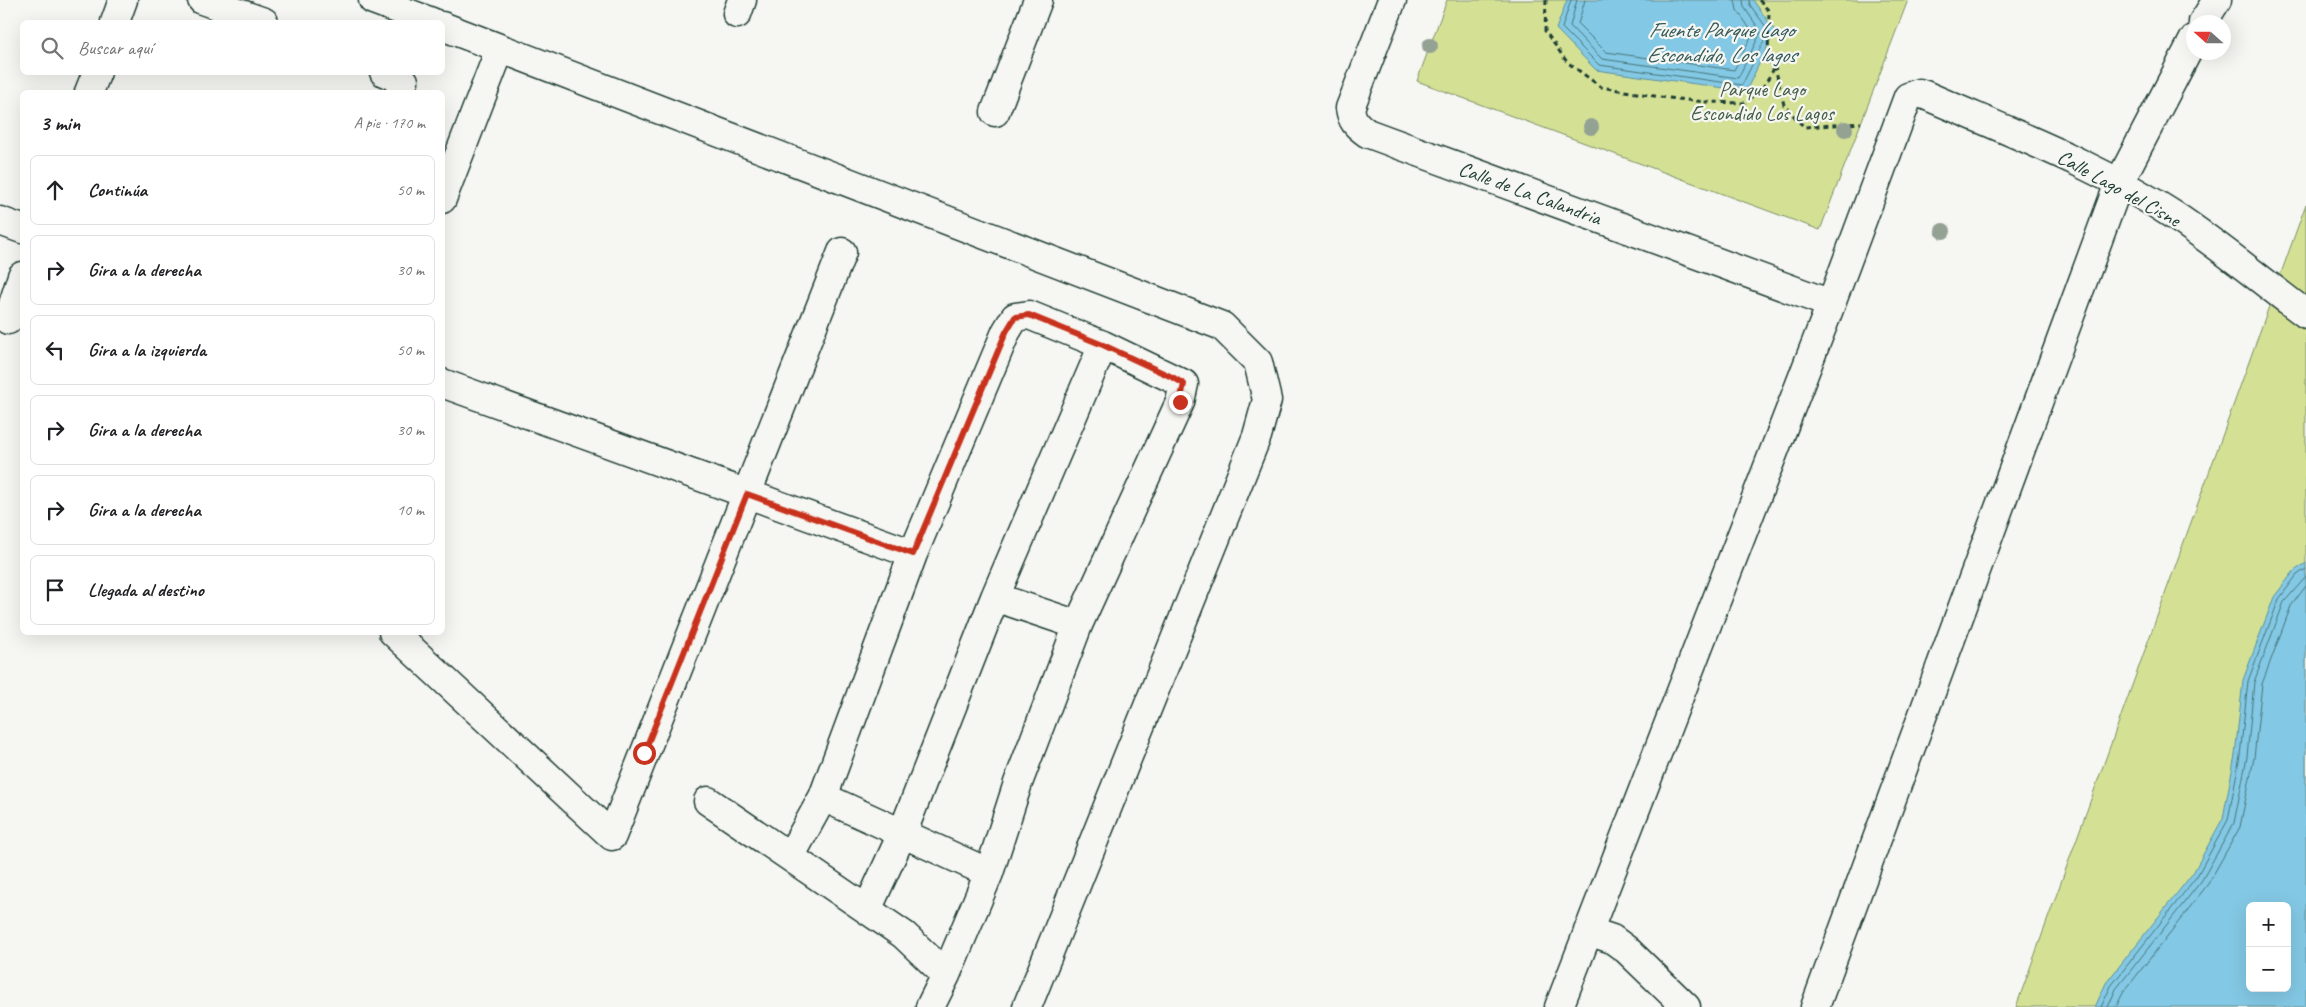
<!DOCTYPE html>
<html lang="es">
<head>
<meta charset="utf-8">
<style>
	body { margin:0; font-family:Caveat,sans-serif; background:#f2f2f2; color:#202124 }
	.controls { position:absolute; right:15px; bottom:15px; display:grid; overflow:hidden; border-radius:8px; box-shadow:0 5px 20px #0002 }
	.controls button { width:45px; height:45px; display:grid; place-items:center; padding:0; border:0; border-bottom:1px solid #e0e0e0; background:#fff; color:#202124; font:25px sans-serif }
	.compass { position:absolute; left:2186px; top:15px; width:45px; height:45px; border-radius:50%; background:#fff; box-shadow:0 5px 20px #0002; rotate:291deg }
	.stop { position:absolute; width:15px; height:15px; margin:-11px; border:4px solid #c8321e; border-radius:50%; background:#fff }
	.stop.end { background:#c8321e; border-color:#fff; box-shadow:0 1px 5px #0008 }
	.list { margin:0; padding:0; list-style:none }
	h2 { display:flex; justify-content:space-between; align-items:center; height:65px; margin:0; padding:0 20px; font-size:21px }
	h2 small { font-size:16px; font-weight:400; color:#757577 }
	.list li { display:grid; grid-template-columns:32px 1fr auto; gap:15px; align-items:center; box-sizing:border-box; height:70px; margin:0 10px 10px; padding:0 10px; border:1px solid #e0e0e0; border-radius:8px }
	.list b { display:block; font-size:19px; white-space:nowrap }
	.list em { font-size:16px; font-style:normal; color:#757577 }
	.icon { flex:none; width:28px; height:28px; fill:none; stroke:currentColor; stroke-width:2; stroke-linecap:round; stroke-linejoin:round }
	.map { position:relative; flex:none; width:2306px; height:1007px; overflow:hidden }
	.search { position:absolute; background:#fff; box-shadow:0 5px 20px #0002; left:20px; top:20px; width:425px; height:55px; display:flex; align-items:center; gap:12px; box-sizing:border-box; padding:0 18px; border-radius:8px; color:#757577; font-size:19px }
	.panel { position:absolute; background:#fff; box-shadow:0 5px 20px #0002; left:20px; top:90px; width:425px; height:545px; border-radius:8px }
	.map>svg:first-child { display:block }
	.green { fill:#d4e195; stroke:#7a8f64; fill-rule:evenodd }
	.water { fill:#83c8e4; stroke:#5b909e; fill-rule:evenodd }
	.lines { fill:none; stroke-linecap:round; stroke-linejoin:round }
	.shore { stroke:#47757a; stroke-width:1 }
	.minor-casing { stroke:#1f3d34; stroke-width:31 }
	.path { stroke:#1f3d34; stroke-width:3; stroke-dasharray:5 4; stroke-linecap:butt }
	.minor { stroke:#f6f6f2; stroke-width:28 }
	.tree { fill:#94a294 }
	.route { stroke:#c8321e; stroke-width:6 }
	.labels { text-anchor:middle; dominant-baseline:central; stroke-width:4.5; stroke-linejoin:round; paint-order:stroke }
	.park-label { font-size:21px; fill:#435e47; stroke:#f6f6f2 }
	.street-label { font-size:21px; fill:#1f3d34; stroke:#f6f6f2 }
	.water-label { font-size:22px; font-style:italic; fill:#335957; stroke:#f6f6f2 }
</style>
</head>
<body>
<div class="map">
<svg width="2306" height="1007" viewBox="0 0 2306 1007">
	<rect width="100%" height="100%" fill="#f6f6f2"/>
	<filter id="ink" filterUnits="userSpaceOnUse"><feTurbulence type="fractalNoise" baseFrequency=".02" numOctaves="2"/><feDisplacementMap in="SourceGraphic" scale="10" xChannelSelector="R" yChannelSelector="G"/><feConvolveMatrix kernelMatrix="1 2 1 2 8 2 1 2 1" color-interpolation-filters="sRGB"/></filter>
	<g filter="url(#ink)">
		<path class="green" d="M1447,0H1908L1820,230L1417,81Z
			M2306,204V1007H2016ZM2250,906H2287V988H2250Z"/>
		<path class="water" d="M1567,0H1753L1775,31L1746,91L1596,70L1556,29Z
			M2306,563V1007H2095L2106,983L2193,873L2223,818L2235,755L2243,680L2274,597L2294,571ZM2250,906H2287V988H2250Z"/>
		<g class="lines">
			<path class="shore" d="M1571,0L1562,28L1599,65L1742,85L1769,31L1750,5L1749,0
				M1577,0L1570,26L1602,59L1738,78L1761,32L1744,7L1743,0
				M1585,0L1578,24L1606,52L1734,70L1753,33L1737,10L1735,0
				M2101,1007L2111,986L2197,876L2228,820L2240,756L2248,681L2279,599L2297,575L2306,569
				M2108,1007L2116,989L2202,880L2234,823L2247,757L2254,682L2284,602L2306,577
				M2116,1007L2123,993L2208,884L2240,827L2254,758L2262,684L2291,606L2306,586"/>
			<g class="minor-casing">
				<path id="minor" d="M202,0L264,22
					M373,0L432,22
					M1392,0L1350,108C1352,121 1356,125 1367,133L1831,304
					M737,14L742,0
					M115,22L123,0
					M2203,22L2217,0
					M442,26L1222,326L1258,362L1267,400L1257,436L1027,1007
					M384,72L404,81L400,92
					M89,92L97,72
					M995,112L1038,0
					M442,199L500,49
					M0,221L22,229
					M8,320L22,276
					M442,383L913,554
					M995,597L1078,625
					M393,632L612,836L842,252
					M823,797L989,873
					M708,801L904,935L946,975L930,1007
					M790,857L823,797L913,554L1006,332L1015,317L1029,315L1103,345L1184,384L1180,402L1078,625L1018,783L989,873L946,975
					M867,910L902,834L995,597L1103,345
					M1588,931L1612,939L1627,950L1686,1007
					M1559,1007L1831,304L1908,97L1919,93L1925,95C2009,132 2098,165 2175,216C2220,246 2263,282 2306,314
					M1815,1007L2119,183L2194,39"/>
			</g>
			<path class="path" d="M1546,0L1545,31L1567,62L1601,87L1660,97L1706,102L1745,103L1763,87L1775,67
				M1759,0L1769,11L1768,60L1775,67L1784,105L1804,127L1861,123"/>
			<use href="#minor" class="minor"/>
		</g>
		<g class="tree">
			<circle cx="1430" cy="46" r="8"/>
			<circle cx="1591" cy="127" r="8"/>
			<circle cx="1845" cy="129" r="8"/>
			<circle cx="1943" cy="231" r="8"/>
		</g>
	</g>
	<g class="lines" filter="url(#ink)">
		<path class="route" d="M644,753L747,494L913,554L1006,332L1015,317L1029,315L1103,345L1174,378L1184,384L1180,402"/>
	</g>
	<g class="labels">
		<g class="park-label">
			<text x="1762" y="89">Parque Lago<tspan x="1762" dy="24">Escondido Los Lagos</tspan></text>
		</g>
		<g class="street-label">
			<text transform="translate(2119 188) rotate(29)">Calle Lago del Cisne</text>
			<text transform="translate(1530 193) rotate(20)">Calle de La Calandria</text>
		</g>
		<g class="water-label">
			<text x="1721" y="30">Fuente Parque Lago<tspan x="1721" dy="25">Escondido, Los lagos</tspan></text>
		</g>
	</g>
</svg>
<div class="controls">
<button>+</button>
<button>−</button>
</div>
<svg class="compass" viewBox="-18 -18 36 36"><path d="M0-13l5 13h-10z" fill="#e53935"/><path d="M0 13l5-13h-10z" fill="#757577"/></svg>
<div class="stop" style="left:644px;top:753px"></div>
<div class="stop end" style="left:1180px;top:402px"></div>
<div class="search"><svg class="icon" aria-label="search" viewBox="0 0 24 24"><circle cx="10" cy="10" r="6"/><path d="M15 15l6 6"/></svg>Buscar aquí</div>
<section class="panel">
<h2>3 min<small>A pie · 170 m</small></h2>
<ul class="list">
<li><svg class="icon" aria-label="ahead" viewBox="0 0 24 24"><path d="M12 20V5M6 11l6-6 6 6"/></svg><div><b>Continúa</b></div><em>50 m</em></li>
<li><svg class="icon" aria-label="right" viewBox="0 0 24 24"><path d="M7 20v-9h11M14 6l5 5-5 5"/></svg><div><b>Gira a la derecha</b></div><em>30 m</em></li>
<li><svg class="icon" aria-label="left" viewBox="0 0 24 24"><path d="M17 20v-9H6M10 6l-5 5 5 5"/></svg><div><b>Gira a la izquierda</b></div><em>50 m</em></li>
<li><svg class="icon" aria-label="right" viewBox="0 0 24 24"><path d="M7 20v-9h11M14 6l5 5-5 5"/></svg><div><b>Gira a la derecha</b></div><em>30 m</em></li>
<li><svg class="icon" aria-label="right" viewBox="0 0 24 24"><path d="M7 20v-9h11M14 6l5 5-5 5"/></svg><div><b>Gira a la derecha</b></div><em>10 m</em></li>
<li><svg class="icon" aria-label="arrive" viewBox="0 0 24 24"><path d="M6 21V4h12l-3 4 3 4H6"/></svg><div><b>Llegada al destino</b></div></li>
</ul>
</section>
</div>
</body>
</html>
